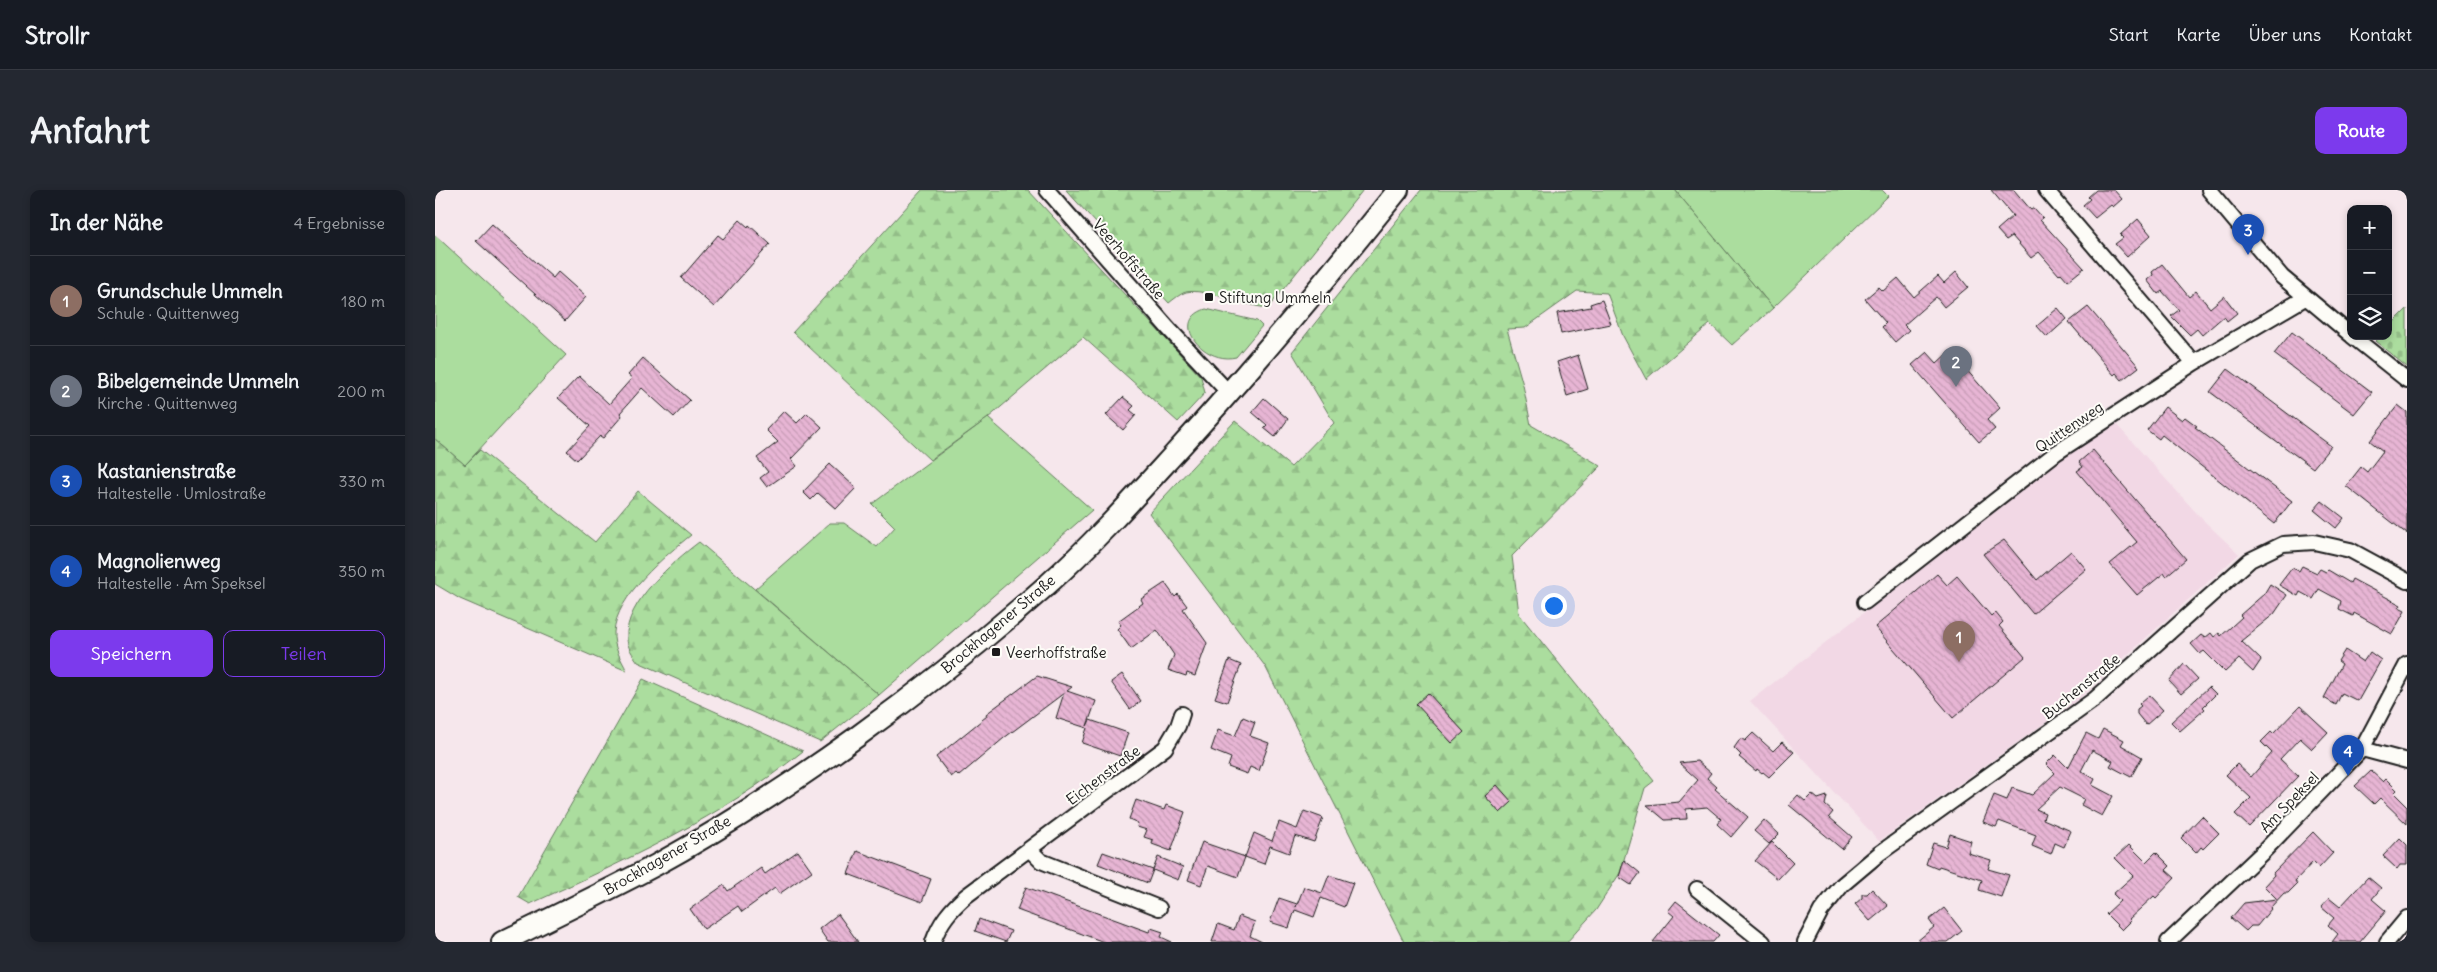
<!DOCTYPE html>
<html lang="de">
<head>
<meta charset="utf-8">
<style>
	body { margin:0; font-family:Delius,sans-serif; background:#242831; color:#f1f3f6 }
	.controls { position:absolute; right:15px; top:15px; display:grid; overflow:hidden; border-radius:10px; box-shadow:0 2px 8px #0003 }
	.controls button { width:45px; height:45px; display:grid; place-items:center; padding:0; border:0; border-bottom:1px solid #363941; background:#171b24; color:#f1f3f6; font:25px sans-serif }
	.you { position:absolute; left:1118px; top:415px; width:18px; height:18px; margin:-12px; border:4px solid #fff; border-radius:50%; background:#1a73e8; box-shadow:0 0 0 8px #1a73e833 }
	.badge { display:grid; place-items:center; width:32px; height:32px; border-radius:50%; background:#7c3aed; color:#fff; font-size:16px; font-weight:700 }
	.pin { position:absolute; translate:-50% -41px; filter:drop-shadow(0 1px 2px #0008) }
	.pin::after { content:''; position:absolute; top:26px; width:18px; height:15px; background:inherit; clip-path:polygon(0 0,100% 0,50% 100%) }
	.list { margin:0; padding:0; list-style:none }
	h2 { display:flex; justify-content:space-between; align-items:center; height:65px; margin:0; padding:0 20px; font-size:21px }
	h2 small { font-size:16px; font-weight:400; color:#9ea1a6 }
	.list li { display:grid; grid-template-columns:32px 1fr auto; gap:15px; align-items:center; box-sizing:border-box; height:90px; padding:0 20px; border-top:1px solid #363941 }
	.list b { display:block; font-size:19px; white-space:nowrap }
	.list p { margin:0; font-size:16px; white-space:nowrap; color:#9ea1a6 }
	.list em { font-size:16px; font-style:normal; color:#9ea1a6 }
	.actions { display:flex; gap:10px; padding:15px 20px }
	.actions a { flex:1; padding:11px 0; border:1px solid #7c3aed; border-radius:10px; text-align:center; font-size:18px; color:#7c3aed }
	.actions .main { background:#7c3aed; color:#fff }
	.icon { flex:none; width:28px; height:28px; fill:none; stroke:currentColor; stroke-width:2; stroke-linecap:round; stroke-linejoin:round }
	.map { position:relative; flex:none; width:1972px; height:752px; overflow:hidden; border-radius:10px }
	header { display:flex; align-items:center; gap:30px; box-sizing:border-box; height:70px; padding:0 25px; background:#171b24; border-bottom:1px solid #363941 }
	header strong { font-size:24px }
	nav { display:flex; gap:28px; margin-inline-start:auto; font-size:18px }
	.intro { display:flex; align-items:center; justify-content:space-between; box-sizing:border-box; height:120px; padding:0 30px }
	h1 { margin:0; font-size:35px }
	.button { padding:12px 22px; border-radius:10px; background:#7c3aed; color:#fff; font-size:18px; font-weight:700 }
	main { display:flex; gap:30px; padding:0 30px }
	aside { flex:1; background:#171b24; border-radius:10px; box-shadow:0 2px 8px #0003 }
	.map>svg:first-child { display:block }
	.built { fill:#f2d8e5 }
	.green { fill:#abdd9e; stroke:#647c5d }
	.forest { fill:url(#forest-firs); stroke:#647c5d }
	.cemetery { fill:url(#cemetery-stones); stroke:#647c5d }
	.building { fill:url(#building-back-hatch); stroke:#1c1c1c }
	.lines { fill:none; stroke-linecap:round; stroke-linejoin:round }
	.minor-casing { stroke:#1c1c1c; stroke-width:18 }
	.secondary-casing { stroke:#1c1c1c; stroke-width:24 }
	.minor { stroke:#fdfcf7; stroke-width:14 }
	.secondary { stroke:#fdfcf7; stroke-width:20 }
	.poi-dot { fill:#1c1c1c; stroke:#fdfcf7; stroke-width:2 }
	.labels { text-anchor:middle; dominant-baseline:central; stroke-width:4; stroke-linejoin:round; paint-order:stroke }
	.street-label { font-size:15px; fill:#1c1c1c; stroke:#fdfcf7 }
	.poi-label { font-size:15px; fill:#1c1c1c; stroke:#fdfcf7; text-anchor:start }
</style>
</head>
<body>
<header>
<strong>Strollr</strong>
<nav><a>Start</a><a>Karte</a><a>Über uns</a><a>Kontakt</a></nav>
</header>
<div class="intro"><h1>Anfahrt</h1><a class="button">Route</a></div>
<main>
<aside>
<h2>In der Nähe<small>4 Ergebnisse</small></h2>
<ul class="list">
<li><span class="badge" style="background:#8d6e63">1</span><div><b>Grundschule Ummeln</b><p>Schule · Quittenweg</p></div><em>180 m</em></li>
<li><span class="badge" style="background:#6b7280">2</span><div><b>Bibelgemeinde Ummeln</b><p>Kirche · Quittenweg</p></div><em>200 m</em></li>
<li><span class="badge" style="background:#1a4fb4">3</span><div><b>Kastanienstraße</b><p>Haltestelle · Umlostraße</p></div><em>330 m</em></li>
<li><span class="badge" style="background:#1a4fb4">4</span><div><b>Magnolienweg</b><p>Haltestelle · Am Speksel</p></div><em>350 m</em></li>
</ul>
<div class="actions"><a class="main">Speichern</a><a>Teilen</a></div>
</aside>
<div class="map">
<svg width="1972" height="752" viewBox="0 0 1972 752">
	<defs>
		<pattern id="forest-firs" width="22" height="20" patternUnits="userSpaceOnUse" patternTransform="scale(1.25)"><rect width="22" height="20" fill="#abdd9e"/><path d="M5 1l3.5 6h-7zM16 11l3.5 6h-7z" fill="#93bd88"/></pattern>
		<pattern id="cemetery-stones" width="16" height="16" patternUnits="userSpaceOnUse" patternTransform="scale(1.25)"><rect width="16" height="16" fill="#abdd9e"/><path d="M2 7V4a2 2 0 0 1 4 0v3zM10 15v-3a2 2 0 0 1 4 0v3z" fill="#93bd88"/></pattern>
		<pattern id="building-back-hatch" width="6" height="6" patternUnits="userSpaceOnUse" patternTransform="scale(1.25)"><rect width="6" height="6" fill="#e7b5d4"/><path d="M-1 5l2 2M0 0l6 6M5-1l2 2" fill="none" stroke="#c69bb5"/></pattern>
	</defs>
	<rect width="100%" height="100%" fill="#f6e7ec"/>
	<filter id="ink" filterUnits="userSpaceOnUse"><feTurbulence type="fractalNoise" baseFrequency=".02" numOctaves="2"/><feDisplacementMap in="SourceGraphic" scale="10" xChannelSelector="R" yChannelSelector="G"/><feConvolveMatrix kernelMatrix="1 2 1 2 8 2 1 2 1" color-interpolation-filters="sRGB"/></filter>
	<g filter="url(#ink)">
		<path class="built" d="M1681,234L1767,329L1804,364L1642,510L1444,651L1315,511L1630,266Z"/>
		<path class="green" d="M1240,0H1447L1453,6L1338,118Z
			M0,45L131,165L30,275L0,249Z
			M771,119L822,131L827,136L801,167C769,175 733,131 771,119Z
			M553,228L657,320L444,505L320,399L395,333H409L442,357L460,337L437,314Z"/>
		<path class="forest" d="M487,0H593L766,187L770,203L743,232L648,147L553,228L495,270L358,142Z
			M631,0H928L833,118C811,116 770,98 751,102C745,104 739,109 734,113Z
			M986,0H1240L1338,118L1297,155L1275,134L1211,189L1188,146L1172,103L1142,101L1090,138L1072,139L1088,195L1096,235L1166,276L1077,366L1084,424L1219,591L1210,598L1185,683L1161,720L1132,752H969L830,476L714,323L800,231L856,277L899,233L857,162Z
			M0,249L30,275L45,260L160,352L203,301L256,345C230,366 181,406 179,442C178,457 186,469 192,481L25,409L0,394Z
			M264,352L444,505L385,552L203,472C198,465 192,457 192,448C189,413 239,371 264,352Z
			M208,489L368,561C287,627 190,671 95,714L83,707Z"/>
		<path class="cemetery" d="M1972,119V177L1940,151L1945,146H1953V138Z"/>
		<path class="building" d="M1556,0H1579L1596,20L1599,18L1608,28L1605,30L1649,78L1633,91L1626,83L1624,85L1604,62L1596,68L1577,46L1571,50L1562,40L1578,26Z
			M1661,0H1679L1687,9L1678,17L1676,15L1660,28L1648,15L1655,9L1653,7Z
			M1703,29L1716,45L1692,67L1680,54L1688,48L1685,45Z
			M305,30L313,37L314,35L335,54L279,117L246,88L283,45L288,49Z
			M57,34L118,88L123,82L151,107L130,131L41,51Z
			M1727,74L1754,107L1761,101L1775,118L1789,106L1802,123L1792,131L1789,126L1767,145L1762,139L1755,145L1736,126L1744,120L1727,101L1723,104L1712,90L1718,85L1717,82Z
			M1521,82L1533,97L1509,117L1501,107L1469,135L1474,140L1460,152L1447,137L1451,133L1430,109L1444,97L1448,101L1463,88L1479,107L1503,86L1509,93Z
			M1167,110L1176,134L1126,144L1122,123L1156,117L1155,114Z
			M1653,117L1704,177L1687,190L1681,183L1679,185L1634,132Z
			M1623,118L1632,129L1612,147L1602,136Z
			M1857,142L1937,202L1919,224L1839,164Z
			M1515,161L1565,218L1552,230L1560,239L1544,252L1477,175L1492,162L1502,173Z
			M1143,165L1153,199L1132,206L1122,172Z
			M208,168L255,210L239,227L207,198L185,223L187,226L168,248L165,246L142,270L132,261L155,236L123,208L144,186L174,214L197,188L193,185Z
			M1793,179L1896,256L1878,278L1775,202Z
			M688,207L699,216L695,220L701,225L688,240L671,225Z
			M829,208L853,229L840,247L829,238L832,235L817,222Z
			M1963,215L1972,222V344L1911,296L1926,277L1932,282L1948,261L1935,251Z
			M1730,217L1747,230L1750,227L1762,236L1760,237L1857,311L1839,334L1727,245L1724,249L1712,240Z
			M349,221L362,233L372,223L387,237L356,269L362,276L332,297L325,288L333,282L322,268L343,252L331,240Z
			M1658,260L1751,369L1731,386L1729,383L1702,405L1675,374L1702,352L1642,281L1648,277L1644,272Z
			M395,274L421,298L401,319L383,303L376,310L368,302Z
			M1887,311L1909,328L1901,338L1879,320Z
			M1569,350L1602,390L1636,361L1651,379L1598,424L1548,364Z
			M1867,376L1882,383L1885,379L1891,382L1893,380L1915,393L1917,389L1966,415L1964,418L1970,421L1957,444L1919,423L1918,426L1904,419L1906,411L1884,399L1878,409L1865,402L1863,406L1844,395L1857,378L1864,381Z
			M1502,384L1512,395L1522,386L1556,426L1560,422L1568,432L1564,436L1590,467L1518,528L1440,437Z
			M730,393L740,407L743,404L752,416L748,419L772,453L760,486L752,483L751,486L733,480L739,465L722,440L696,459L682,439L686,435L683,431L708,413L706,409Z
			M1835,394L1852,405L1839,424L1806,451L1826,470L1818,482L1804,469L1790,482L1769,461L1765,464L1756,454L1766,445L1770,448L1776,443L1779,447L1784,443L1786,446L1807,427L1805,425L1829,404Z
			M1910,460L1928,472L1935,462L1946,470L1923,511L1907,503L1901,515L1889,508L1907,474L1903,471Z
			M794,470L806,475L792,512L780,508Z
			M1749,474L1763,489L1746,504L1734,491Z
			M687,484L706,511L695,519L676,492Z
			M602,486L637,497L632,501L661,511L652,536L655,530L693,543L685,566L647,553L652,538L621,528L629,503L569,548L524,586L521,583L516,587L501,567L552,526L551,524Z
			M1774,497L1781,504L1768,517L1770,519L1745,541L1736,532Z
			M993,503L1029,542L1017,553L981,514Z
			M1714,505L1728,520L1711,535L1702,524V519L1706,516L1704,514Z
			M1865,516L1893,542L1877,559L1865,548L1845,569L1863,586L1814,637L1800,624L1816,608L1791,585L1802,574L1816,587L1837,563L1826,552L1836,542L1838,544Z
			M808,527L820,532L815,546L834,553L824,581L815,577L812,584L793,577L796,568L776,560L783,540L800,546Z
			M1668,539L1689,550L1686,555L1707,567L1696,587L1675,576L1678,571L1657,560L1646,581L1660,589L1657,595L1678,606L1667,626L1646,615L1649,609L1625,597L1601,619L1610,623L1608,629L1636,641L1629,657L1620,653L1616,664L1597,656L1601,645L1564,631L1561,637L1548,632L1559,605L1572,610L1577,598L1597,605L1620,583L1611,574L1620,565L1633,578L1651,543L1663,549Z
			M1318,543L1338,561L1347,552L1359,562L1334,587L1328,582L1327,583L1322,579L1321,581L1304,567L1306,565L1299,558L1306,548L1310,551Z
			M1262,571L1276,583L1272,588L1282,597L1280,599L1313,627L1296,647L1282,634L1286,629L1272,617L1251,619L1252,629L1230,630L1212,615L1244,612L1263,590L1244,573Z
			M1936,581L1948,592L1951,589L1962,600L1959,603L1972,616V634L1945,608L1939,614L1920,596Z
			M1062,595L1077,612L1065,623L1050,606Z
			M1377,604L1383,609L1392,606L1390,615L1398,622L1394,627L1417,647L1407,659L1354,615L1363,605L1370,611Z
			M701,610L729,620L731,615L750,622L736,661L717,654L718,650L709,647L712,640L702,637L703,633L694,629Z
			M869,621L888,628L879,652L860,646L854,663L835,656L829,674L810,667L819,643L837,651L844,632L862,639Z
			M1767,626L1784,643L1768,659L1766,657L1761,663L1746,648Z
			M1329,630L1344,644L1334,654L1319,641Z
			M1878,642L1898,663L1884,678L1878,672L1860,691L1862,694L1853,703H1849L1835,718L1836,719L1822,736H1816L1811,741L1796,728L1809,713L1842,709L1829,696L1839,685L1838,683Z
			M1515,644L1536,651L1533,663L1556,670L1553,679L1574,685L1566,707L1544,700L1547,690L1504,676L1503,679L1491,674L1498,653L1511,657Z
			M1965,648L1972,655V675H1965L1962,679L1948,666Z
			M767,652L810,667L803,687L773,676L766,695L753,690Z
			M1337,652L1358,673L1343,689L1320,671Z
			M1694,655L1711,672L1721,662L1735,676L1731,680L1740,688L1721,708L1719,706L1694,729L1696,731L1687,740L1671,724L1685,711L1678,704L1698,686L1680,668Z
			M363,661L377,681L344,704L340,698L307,722L303,716L269,739L255,719L289,695L293,701L326,678L330,684Z
			M422,661L496,689L487,712L413,684Z
			M668,662L718,680L713,693L663,674Z
			M723,667L748,677L743,690L718,680Z
			M1189,670L1205,683L1196,695L1184,687Z
			M894,685L918,693L909,717L886,708L879,727L860,720L854,738L835,732L844,708L862,714L861,717L869,697L887,703Z
			M1933,687L1946,698L1937,709L1951,721L1925,752H1897L1903,744L1893,735L1899,728L1886,717L1894,708L1905,717Z
			M591,697L714,742L716,738L728,742L726,747L737,752H669L582,720Z
			M1437,699L1453,716L1435,731L1420,714L1427,708V704H1432Z
			M1241,711L1284,745L1278,752H1218L1239,726L1233,721Z
			M1509,718L1527,741L1513,752H1481L1499,737L1494,730Z
			M403,724L423,752H393L384,739Z
			M804,726L820,732L815,746L827,752H777L783,734L799,740Z
			M544,729L576,741L571,752L540,741Z"/>
		<g class="lines">
			<g class="minor-casing">
				<path id="minor" d="M612,0L733,138L794,203
					M1611,0L1759,173
					M1774,0L1847,87L1916,145
					M1917,146L1972,190
					M1430,412L1621,263L1759,173L1870,108
					M1927,559L1972,571
					M594,659L606,671L724,718
					M1262,699L1328,752
					M498,752C505,732 515,720 531,706L730,558L743,536L747,524
					M1370,752L1386,721L1407,695L1445,663L1660,509L1815,370L1848,354L1879,352L1915,360L1972,391
					M1733,752L1827,663L1927,559L1972,474
					M1952,752L1972,728"/>
			</g>
			<g class="secondary-casing">
				<path id="secondary" d="M67,752C118,727 170,702 221,675C357,600 495,498 612,395C657,355 699,308 740,263C818,178 891,90 963,0"/>
			</g>
			<use href="#minor" class="minor"/>
			<use href="#secondary" class="secondary"/>
		</g>
	</g>
	<g class="poi-dot">
		<rect x="769" y="102" width="10" height="10" rx="2.5"/>
		<rect x="556" y="457" width="10" height="10" rx="2.5"/>
	</g>
	<g class="labels">
		<g class="street-label">
			<text transform="translate(694 69) rotate(49)">Veerhoffstraße</text>
			<text transform="translate(1634 237) rotate(-34)">Quittenweg</text>
			<text transform="translate(563 434) rotate(-40)">Brockhagener Straße</text>
			<text transform="translate(1646 496) rotate(-39)">Buchenstraße</text>
			<text transform="translate(668 585) rotate(-37)">Eichenstraße</text>
			<text transform="translate(1854 612) rotate(-46)">Am Speksel</text>
			<text transform="translate(232 665) rotate(-30)">Brockhagener Straße</text>
		</g>
		<g class="poi-label">
			<text x="784" y="107">Stiftung Ummeln</text>
			<text x="571" y="462">Veerhoffstraße</text>
		</g>
	</g>
</svg>
<div class="controls">
<button>+</button>
<button>−</button>
<button><svg class="icon" aria-label="layers" viewBox="0 0 24 24"><path d="M12 4l9 5-9 5-9-5zM3 14l9 5 9-5"/></svg></button>
</div>
<div class="you"></div>
<div class="pin badge" style="left:1524px;top:472px;background:#8d6e63">1</div>
<div class="pin badge" style="left:1521px;top:197px;background:#6b7280">2</div>
<div class="pin badge" style="left:1813px;top:65px;background:#1a4fb4">3</div>
<div class="pin badge" style="left:1913px;top:586px;background:#1a4fb4">4</div>
</div>
</main>
</body>
</html>
